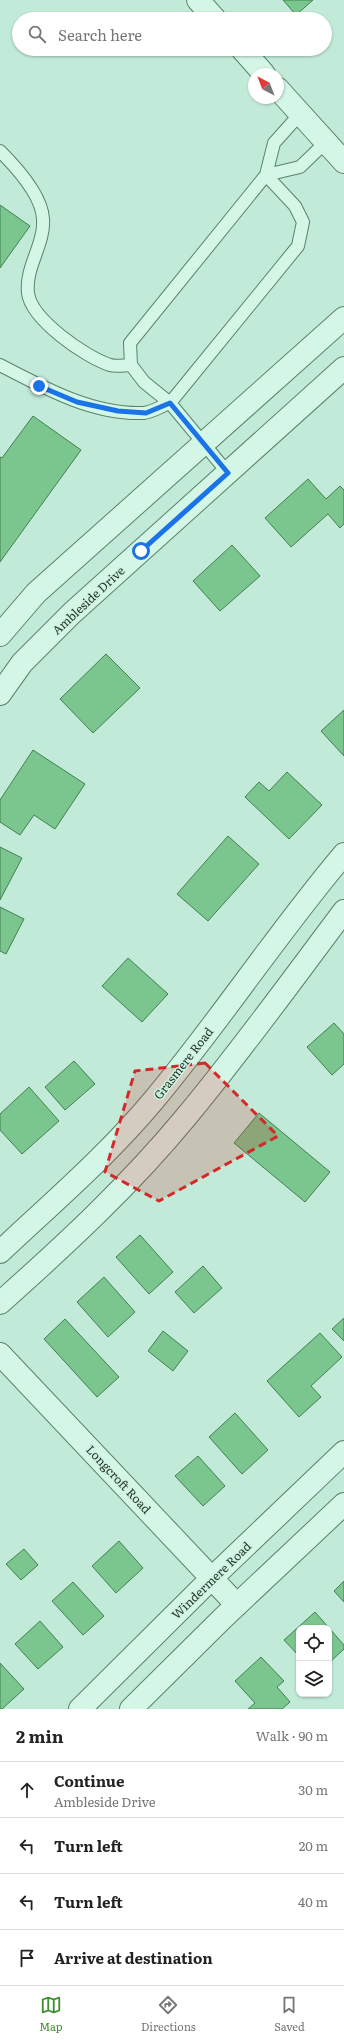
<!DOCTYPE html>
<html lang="en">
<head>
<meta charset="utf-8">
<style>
	body { margin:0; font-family:Literata,serif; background:#f2f2f2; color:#222 }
	.controls { position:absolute; right:12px; bottom:12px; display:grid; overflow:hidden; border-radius:8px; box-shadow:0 1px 3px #0004 }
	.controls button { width:36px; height:36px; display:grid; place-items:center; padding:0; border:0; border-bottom:1px solid #e0e0e0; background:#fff; color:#222; font:20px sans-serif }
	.compass { position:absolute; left:248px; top:68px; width:36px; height:36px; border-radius:50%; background:#fff; box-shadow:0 1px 3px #0004; rotate:318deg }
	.stop { position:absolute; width:12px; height:12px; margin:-9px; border:3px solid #1a73e8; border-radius:50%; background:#fff }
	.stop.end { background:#1a73e8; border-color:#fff; box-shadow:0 1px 4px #0008 }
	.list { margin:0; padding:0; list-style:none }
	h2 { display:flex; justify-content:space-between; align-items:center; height:52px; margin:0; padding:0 16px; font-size:17px }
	h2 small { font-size:13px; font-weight:400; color:#767676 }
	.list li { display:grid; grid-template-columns:26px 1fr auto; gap:12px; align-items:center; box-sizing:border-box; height:56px; padding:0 16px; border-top:1px solid #e0e0e0 }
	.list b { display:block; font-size:15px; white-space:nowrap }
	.list p { margin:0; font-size:13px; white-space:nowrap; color:#767676 }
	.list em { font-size:13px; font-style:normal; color:#767676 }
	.icon { flex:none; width:22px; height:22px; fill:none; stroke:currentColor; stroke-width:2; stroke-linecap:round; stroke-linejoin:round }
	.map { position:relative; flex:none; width:344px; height:1709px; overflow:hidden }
	.search { position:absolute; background:#fff; box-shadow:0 1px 3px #0004; left:12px; right:12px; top:12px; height:44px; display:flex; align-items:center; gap:10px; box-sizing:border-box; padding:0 14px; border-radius:22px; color:#767676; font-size:15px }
	.sheet { height:276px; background:#fff }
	nav { display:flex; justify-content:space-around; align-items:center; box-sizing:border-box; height:56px; border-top:1px solid #e0e0e0; background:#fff; font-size:11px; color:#767676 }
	nav a { display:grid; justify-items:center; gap:2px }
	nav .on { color:#3f8e2f }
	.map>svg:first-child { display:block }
	.building { fill:#7ac68e; stroke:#428051 }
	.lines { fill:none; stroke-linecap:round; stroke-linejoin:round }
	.lane-casing { stroke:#5a8369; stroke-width:14 }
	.street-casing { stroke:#5a8369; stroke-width:24 }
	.lane { stroke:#d4f6e7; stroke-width:12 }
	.street { stroke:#d4f6e7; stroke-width:22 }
	.route { stroke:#1a73e8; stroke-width:5 }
	.marked { fill:#d62828; fill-opacity:0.2; stroke:#d62828; stroke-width:3; stroke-dasharray:8 5; stroke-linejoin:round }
	.labels { text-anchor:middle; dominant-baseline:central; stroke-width:3; stroke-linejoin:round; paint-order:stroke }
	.street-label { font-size:12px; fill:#1e3425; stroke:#d1f2e3 }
</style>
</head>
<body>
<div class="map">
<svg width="344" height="1709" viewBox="0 0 344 1709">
	<rect width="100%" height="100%" fill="#c2ead8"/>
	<path class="building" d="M283,0H313L296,15Z
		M0,205L30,226L0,268Z
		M33,416L81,450L0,562V457L2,458Z
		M308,479L326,499L340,486L344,490V524L340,528L328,514L291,547L265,518Z
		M232,545L260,576L220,611L193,581Z
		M106,654L140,688L93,733L60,699Z
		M344,710V756L321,731Z
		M33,750L85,784L55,829L34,815L20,835L0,822V800Z
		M287,772L322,805L289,839L245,797L259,782L269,791Z
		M228,836L259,864L208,921L177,894Z
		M0,847L22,858L0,900Z
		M0,907L24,919L6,954L0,951Z
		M128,958L168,994L142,1022L102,986Z
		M334,1023L344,1034V1064L332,1075L307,1047Z
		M74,1061L95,1084L65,1110L45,1087Z
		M29,1087L59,1121L22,1154L0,1130V1114Z
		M259,1113L330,1172L305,1202L234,1143Z
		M140,1235L173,1272L149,1294L116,1257Z
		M203,1266L222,1288L194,1313L175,1292Z
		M104,1277L135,1312L108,1337L77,1302Z
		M344,1318V1341L332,1329Z
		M65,1319L119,1377L97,1397L44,1339Z
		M163,1331L188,1351L173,1371L148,1351Z
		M320,1333L342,1357L311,1386L321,1397L299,1417L267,1381Z
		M235,1413L268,1450L242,1474L209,1437Z
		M198,1456L225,1486L203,1506L175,1476Z
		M119,1541L143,1568L116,1593L92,1566Z
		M24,1549L38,1565L21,1580L6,1564Z
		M344,1581V1602L334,1591Z
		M73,1582L104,1616L83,1635L52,1601Z
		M315,1612L329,1628H299V1656L284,1640Z
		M40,1621L63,1647L38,1669L15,1644Z
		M329,1628L344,1645V1649L329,1663Z
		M261,1657L284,1681L277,1687L290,1702L282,1709H248L255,1703L235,1681Z
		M0,1663L24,1689L2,1709H0Z"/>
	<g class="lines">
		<g class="lane-casing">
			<path id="lane" d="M0,151C16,167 42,195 43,219C45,244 25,267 28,293C31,319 85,357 110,365C116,367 124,365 131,365
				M266,175L295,206L303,222L298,246L170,403L144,382L131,365L130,343L266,175L274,143L300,114
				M266,175L300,167L326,142
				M0,365C44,388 93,415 144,413C152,412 162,406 170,403L228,473"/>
		</g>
		<g class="street-casing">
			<path id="street" d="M198,0L215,19
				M242,49L264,74
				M278,89L344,162
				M0,635L36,593L344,318
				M0,694L22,663L72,613L344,368
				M0,1252C52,1203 107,1156 153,1101C220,1021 277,933 344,854
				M0,1303C65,1245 130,1185 186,1117C241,1051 292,980 344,911
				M0,1354L237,1605
				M80,1709L212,1578L344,1452
				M131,1709L224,1617L344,1504"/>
		</g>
		<use href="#lane" class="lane"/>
		<use href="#street" class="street"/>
	</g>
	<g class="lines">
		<path class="route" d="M39,386L77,402L118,411L146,413L170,403L228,473L141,551"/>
	</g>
	<path class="marked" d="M205,1063L278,1136L159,1201L105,1172L135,1071Z"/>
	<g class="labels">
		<g class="street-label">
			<text transform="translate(88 600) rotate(-43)">Ambleside Drive</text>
			<text transform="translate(183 1063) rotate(-52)">Grasmere Road</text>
			<text transform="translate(119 1479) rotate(47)">Longcroft Road</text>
			<text transform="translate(211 1580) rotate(-44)">Windermere Road</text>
		</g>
	</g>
</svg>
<div class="controls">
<button><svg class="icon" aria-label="locate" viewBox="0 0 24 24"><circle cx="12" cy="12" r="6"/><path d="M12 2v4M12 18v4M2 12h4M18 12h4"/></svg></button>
<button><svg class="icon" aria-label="layers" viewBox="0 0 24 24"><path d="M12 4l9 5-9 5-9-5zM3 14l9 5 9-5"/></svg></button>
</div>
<svg class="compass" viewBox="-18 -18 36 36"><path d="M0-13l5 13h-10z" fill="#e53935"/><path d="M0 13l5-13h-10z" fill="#767676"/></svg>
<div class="stop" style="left:141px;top:551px"></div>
<div class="stop end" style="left:39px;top:386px"></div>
<div class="search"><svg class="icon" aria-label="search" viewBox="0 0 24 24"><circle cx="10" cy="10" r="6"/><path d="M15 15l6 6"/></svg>Search here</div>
</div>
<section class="sheet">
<h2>2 min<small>Walk · 90 m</small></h2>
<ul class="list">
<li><svg class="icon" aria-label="ahead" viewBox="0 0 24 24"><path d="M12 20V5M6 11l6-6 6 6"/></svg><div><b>Continue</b><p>Ambleside Drive</p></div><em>30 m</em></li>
<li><svg class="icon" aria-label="left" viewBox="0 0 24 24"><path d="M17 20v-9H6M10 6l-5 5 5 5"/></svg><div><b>Turn left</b></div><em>20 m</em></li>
<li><svg class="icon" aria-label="left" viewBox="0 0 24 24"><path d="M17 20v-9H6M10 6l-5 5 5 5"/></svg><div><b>Turn left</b></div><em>40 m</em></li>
<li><svg class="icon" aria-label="arrive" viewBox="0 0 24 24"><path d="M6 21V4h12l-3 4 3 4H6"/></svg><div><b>Arrive at destination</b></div></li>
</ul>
</section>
<nav>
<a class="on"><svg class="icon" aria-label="map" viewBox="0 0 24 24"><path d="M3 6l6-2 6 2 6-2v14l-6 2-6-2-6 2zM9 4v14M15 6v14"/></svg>Map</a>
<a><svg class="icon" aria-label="directions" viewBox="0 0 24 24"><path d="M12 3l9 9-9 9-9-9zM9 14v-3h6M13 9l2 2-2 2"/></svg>Directions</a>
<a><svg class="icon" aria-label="saved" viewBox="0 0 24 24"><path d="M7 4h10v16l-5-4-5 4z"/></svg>Saved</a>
</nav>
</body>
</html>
